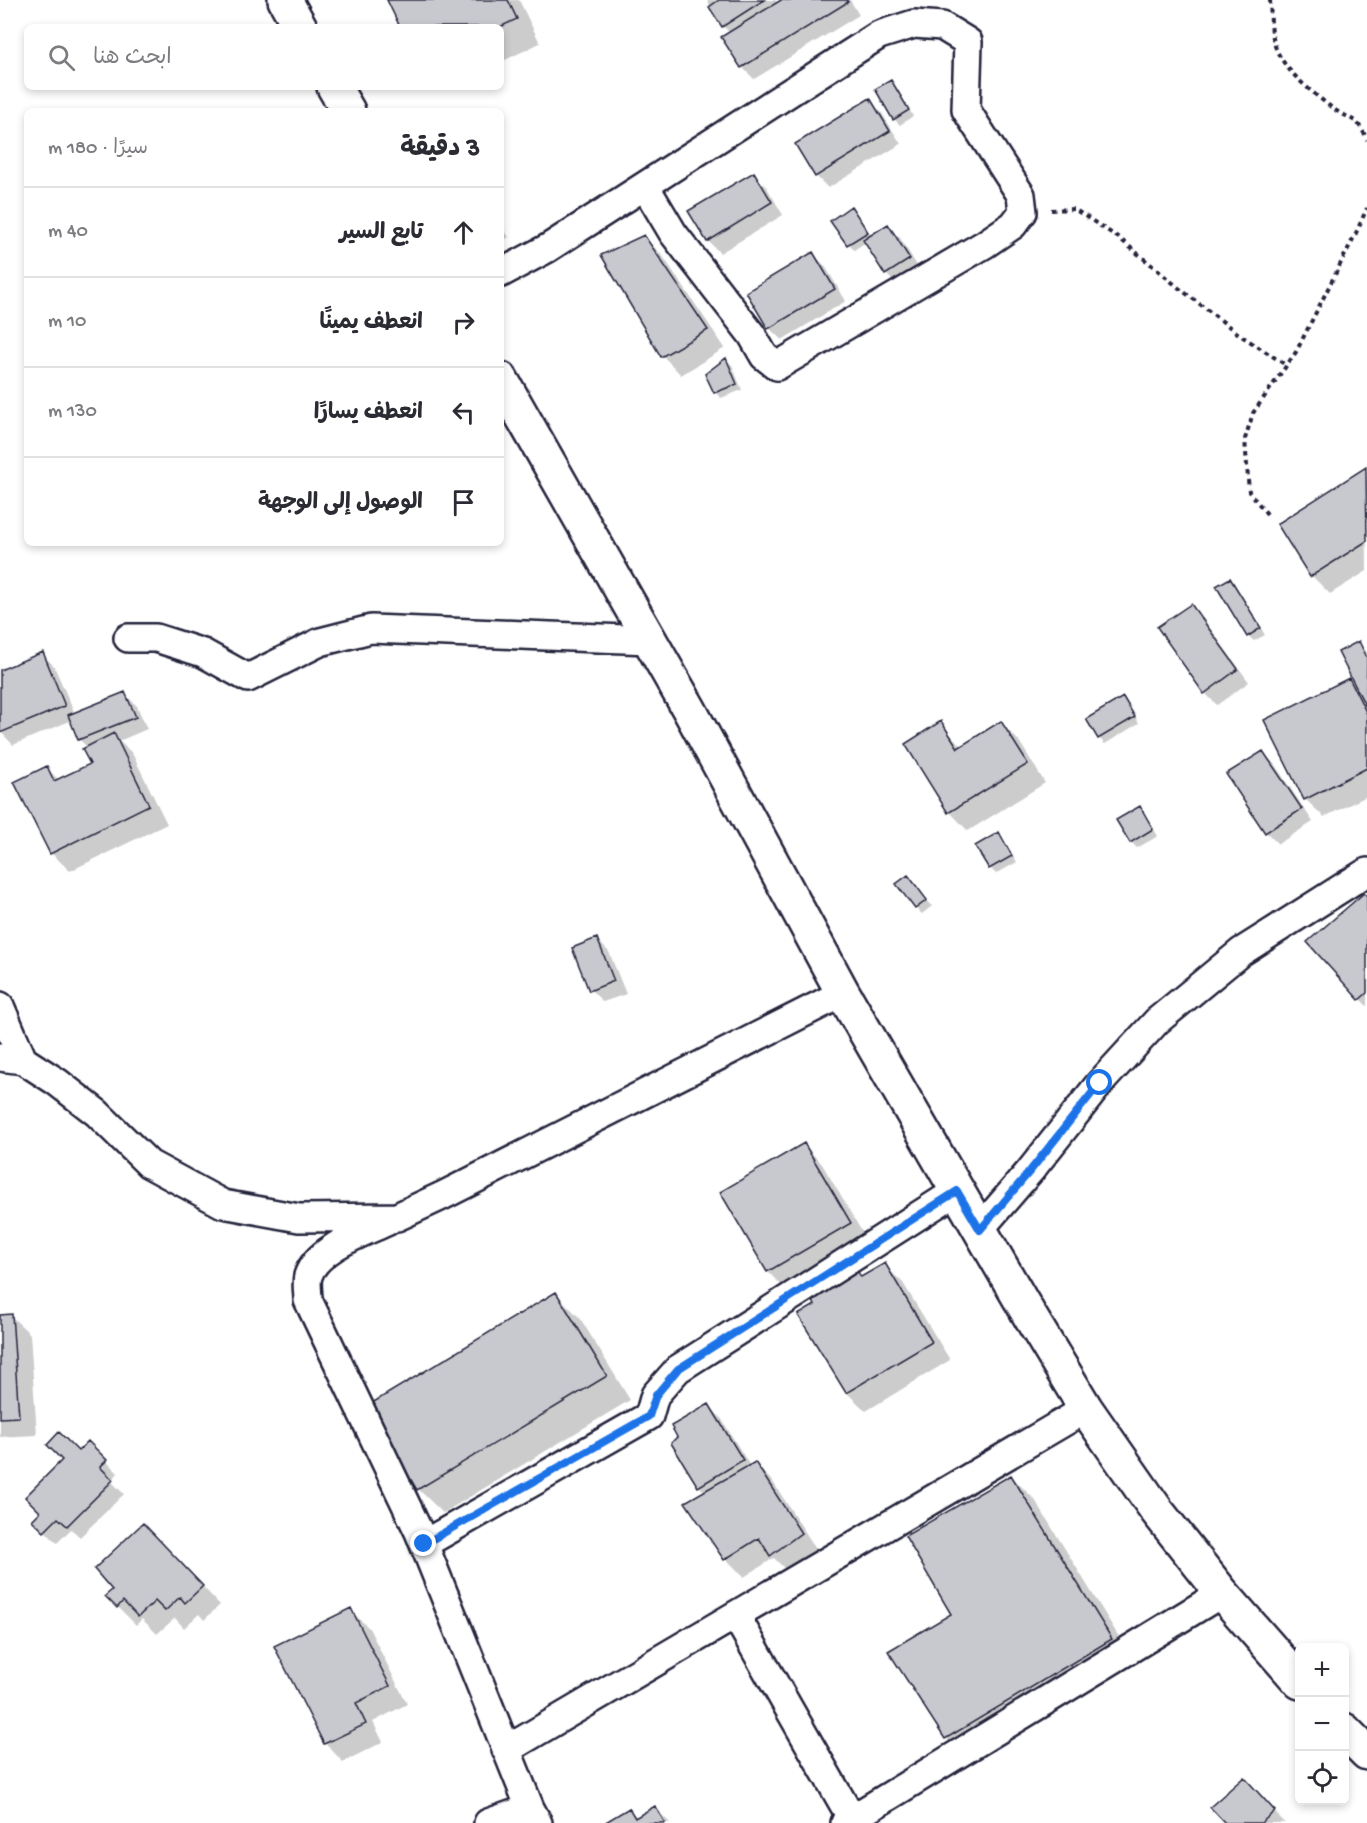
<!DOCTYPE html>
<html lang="ar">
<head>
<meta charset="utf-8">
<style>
	body { margin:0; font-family:"Gochi Hand","Playpen Sans Arabic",sans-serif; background:#f2f2f3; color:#2b2b33; direction:rtl }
	.controls { position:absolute; right:18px; bottom:18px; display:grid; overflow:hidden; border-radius:9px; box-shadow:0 3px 9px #0003 }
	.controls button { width:54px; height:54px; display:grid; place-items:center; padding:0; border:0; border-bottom:2px solid #e1e1e2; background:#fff; color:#2b2b33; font:30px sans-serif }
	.stop { position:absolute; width:18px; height:18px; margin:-14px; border:4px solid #1a73e8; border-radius:50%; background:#fff }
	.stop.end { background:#1a73e8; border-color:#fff; box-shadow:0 2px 6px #0008 }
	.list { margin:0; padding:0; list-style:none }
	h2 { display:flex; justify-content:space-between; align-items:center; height:78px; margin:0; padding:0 24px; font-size:26px }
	h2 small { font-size:20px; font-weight:400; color:#7c7c81 }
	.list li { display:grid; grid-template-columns:39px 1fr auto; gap:18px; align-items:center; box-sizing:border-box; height:90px; padding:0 24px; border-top:2px solid #e1e1e2 }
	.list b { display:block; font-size:22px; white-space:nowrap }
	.list em { font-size:20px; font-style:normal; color:#7c7c81 }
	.icon { flex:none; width:33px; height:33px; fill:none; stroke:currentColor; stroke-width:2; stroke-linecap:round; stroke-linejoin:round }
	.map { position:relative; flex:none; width:1367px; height:1823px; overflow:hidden; direction:ltr }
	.search { position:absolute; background:#fff; box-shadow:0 3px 9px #0003; left:24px; top:24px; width:480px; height:66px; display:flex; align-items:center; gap:15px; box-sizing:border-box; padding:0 21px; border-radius:9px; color:#7c7c81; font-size:22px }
	.panel { position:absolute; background:#fff; box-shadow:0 3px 9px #0003; left:24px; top:108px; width:480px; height:438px; border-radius:9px; direction:rtl }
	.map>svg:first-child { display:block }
	.shadow { fill:#0003 }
	.building { fill:#c8c8cf; stroke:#22223b; stroke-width:1.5 }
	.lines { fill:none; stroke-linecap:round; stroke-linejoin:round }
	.minor-casing { stroke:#22223b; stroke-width:32 }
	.tertiary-casing { stroke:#22223b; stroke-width:38 }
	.path { stroke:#22223b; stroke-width:4; stroke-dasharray:4.5 4.5; stroke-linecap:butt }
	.minor { stroke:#fff; stroke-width:27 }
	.tertiary { stroke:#fff; stroke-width:33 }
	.route { stroke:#1a73e8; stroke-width:8 }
</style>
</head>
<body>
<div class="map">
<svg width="1367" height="1823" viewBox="0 0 1367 1823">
	<rect width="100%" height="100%" fill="#fff"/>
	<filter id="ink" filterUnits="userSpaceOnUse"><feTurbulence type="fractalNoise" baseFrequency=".0167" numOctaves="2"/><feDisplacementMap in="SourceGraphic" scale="12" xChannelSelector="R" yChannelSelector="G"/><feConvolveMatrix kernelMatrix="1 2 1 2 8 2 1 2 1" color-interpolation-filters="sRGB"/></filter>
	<g filter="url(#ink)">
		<path class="shadow" d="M388,0H519L540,43L501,62V27H401Z
			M707,0H775L778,4L782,1L780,0H850L859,15L754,79L742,67L730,33L723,26Z
			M890,81L896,87L913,116L900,125L894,119Z
			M869,100L881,112L901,144L828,188L816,176Z
			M753,174L766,186L783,215L720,253L708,241Z
			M851,208L872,236L888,226L900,238L921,272L898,286L886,274L866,242L854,250L832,221Z
			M501,226L509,237L501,242Z
			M644,237L662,255L725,348L681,375L663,356L603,255Z
			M813,254L825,266L846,301L782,340L769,328L748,293Z
			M726,360L732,365L742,390L721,398L716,393L707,374Z
			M1366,469L1367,571L1330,594L1312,576L1279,525Z
			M1230,580L1235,585L1265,635L1254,641L1248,636Z
			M1191,606L1203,618L1249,682L1217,705L1205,693Z
			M1358,643L1367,652V796L1324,817L1305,799L1348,679L1358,689Z
			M42,654L54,666L75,714L125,694L137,706L147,729L119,741L132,753L167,824L70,871L51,853L46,768L59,780L92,764L88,748L79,739L72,720L13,745L0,731V671Z
			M1123,699L1139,723L1105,744L1099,738Z
			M940,723L962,747L1001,723L1019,741L1045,783L968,831L950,812L907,744Z
			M1263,752L1275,765L1313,822L1278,844L1266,832Z
			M1139,808L1145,814L1158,836L1137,848L1131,842Z
			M998,834L1004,840L1017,862L996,874L990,868Z
			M908,877L932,906L922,914L916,908Z
			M1367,898V1006L1360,999Z
			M597,940L609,952L626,994L603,1002L591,990Z
			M804,1145L822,1164L868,1242L786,1290L768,1272L722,1192Z
			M884,1265L903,1283L950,1360L866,1411L847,1393L800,1315L817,1305L857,1272L863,1278Z
			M556,1294L580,1318L630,1400L443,1513L418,1489L369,1407Z
			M0,1316H11L30,1334L37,1435L0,1437Z
			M709,1406L721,1418L750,1466L754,1463L773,1482L818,1552L789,1573L774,1558L744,1577L726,1559L705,1492L700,1487L673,1443Z
			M88,1443L118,1473L111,1481L124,1494L80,1537L71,1529L57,1543L34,1520L42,1512Z
			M1011,1476L1035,1500L1135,1663L971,1762L946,1738L890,1651L953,1615Z
			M162,1543L220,1605L204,1620L199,1614L184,1628L175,1618L157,1634L142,1619L136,1625L107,1596Z
			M350,1610L369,1628L407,1704L373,1722L383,1742L343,1762L325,1743Z
			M1256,1791L1285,1823H1227Z
			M655,1808L670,1823H607L629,1810L638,1818Z"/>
		<path class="building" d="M387,0H508L517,19L500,27H400Z
			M719,0H764L722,27L709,7Z
			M781,0H847L848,2L741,68L721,37Z
			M891,80L909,110L893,120L875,89Z
			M870,98L890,131L815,177L795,144Z
			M754,172L772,202L707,242L688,211Z
			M851,206L868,232L847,245L830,221Z
			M888,224L910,259L885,275L863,240Z
			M644,235L708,330L661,357L601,255Z
			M813,252L835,289L768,329L746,292Z
			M726,358L737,384L714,393L705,374Z
			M1366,467L1367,541L1310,577L1277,524Z
			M1230,578L1261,628L1247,637L1216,586Z
			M1191,604L1238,669L1204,694L1157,627Z
			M1359,641L1367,658L1366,707L1338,652Z
			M43,652L65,706L0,733V670Z
			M1349,678L1367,714V768L1304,800L1264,720Z
			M125,692L136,717L78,740L68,715Z
			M1123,697L1135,717L1098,739L1086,719Z
			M941,721L958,748L1001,721L1028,764L948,813L905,744Z
			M114,733L149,805L50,854L14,782L47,766L54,781L90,764L82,749Z
			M1263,751L1302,809L1265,833L1226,774Z
			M1140,806L1153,829L1130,843L1116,820Z
			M999,832L1012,856L989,869L975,846Z
			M908,875L927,900L915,909L896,884Z
			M1364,893L1367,896V993L1359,1000L1307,942Z
			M597,938L614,981L589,991L572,948Z
			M804,1143L851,1223L767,1272L720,1192Z
			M885,1263L932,1342L846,1393L798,1315L815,1305L811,1298L857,1270L861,1277Z
			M556,1292L607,1376L417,1490L367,1406Z
			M12,1314L19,1417L0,1418V1315Z
			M709,1404L743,1460L698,1487L671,1443L677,1437L671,1426Z
			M59,1432L78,1451L88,1441L107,1460L100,1467L113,1480L67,1526L58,1518L44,1532L32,1520L40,1512L25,1497L62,1460L47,1445Z
			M755,1462L801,1533L770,1556L759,1538L724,1560L685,1502Z
			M1011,1475L1112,1639L945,1739L888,1651L951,1614L905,1536Z
			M143,1523L203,1586L185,1603L180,1597L165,1611L155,1601L138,1617L123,1601L117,1608L105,1596L112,1590L94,1569Z
			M351,1608L390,1686L356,1703L366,1724L324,1744L274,1646Z
			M1244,1777L1275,1811L1261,1823H1225L1210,1807Z
			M655,1806L665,1823H604L629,1808L635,1818Z"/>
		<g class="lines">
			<g class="minor-casing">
				<path id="minor" d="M501,273L548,248L879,35L914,24L942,26L968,42L966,110L1021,195L1023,212L1013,225L985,244L777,366L764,356L752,335L673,233L645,186
					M128,638H156L203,653L248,678L320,642L371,629L650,640
					M0,1006L23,1060
					M0,1057L23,1060L57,1082L97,1113L149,1164L223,1204L299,1218L397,1217L444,1195L843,993
					M388,1221C363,1233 317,1248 308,1276C306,1283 308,1293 308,1300L419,1532L530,1808L538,1823
					M979,1230L1030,1171L1100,1083L1157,1021L1241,952L1367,872
					M424,1544L649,1416L655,1395L678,1369L957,1191
					M736,1616L852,1819
					M506,1750L1086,1409
					M488,1823L530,1808
					M845,1823L1222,1593"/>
			</g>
			<g class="tertiary-casing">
				<path id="tertiary" d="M285,0L300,27
					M334,87L348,111
					M501,379L689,709L843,993L1031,1318L1086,1409L1157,1511L1222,1593L1300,1682
					M1344,1730L1367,1753"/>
			</g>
			<path class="path" d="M1270,0C1271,18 1270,39 1279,55C1290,75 1313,93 1331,107C1350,121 1357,115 1367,140
				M1051,210L1074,209L1119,238L1179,288L1240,335L1286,365
				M1267,514L1249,492L1245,439L1253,413L1296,352L1356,233L1367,208"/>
			<use href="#minor" class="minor"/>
			<use href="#tertiary" class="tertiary"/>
		</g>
	</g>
	<g class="lines" filter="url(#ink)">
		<path class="route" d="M424,1544L649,1416L656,1395L678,1369L957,1191L980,1230L1030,1171L1100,1083"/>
	</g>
</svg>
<div class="controls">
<button>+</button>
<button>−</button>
<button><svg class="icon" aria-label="locate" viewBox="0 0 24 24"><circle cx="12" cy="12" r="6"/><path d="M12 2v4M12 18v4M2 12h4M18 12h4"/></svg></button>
</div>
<div class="stop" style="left:1100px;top:1083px"></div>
<div class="stop end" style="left:424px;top:1544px"></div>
<div class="search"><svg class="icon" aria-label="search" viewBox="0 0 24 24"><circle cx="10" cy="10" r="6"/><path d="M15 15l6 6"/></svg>ابحث هنا</div>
<section class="panel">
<h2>3 دقيقة<small>سيرًا · 180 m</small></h2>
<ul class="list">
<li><svg class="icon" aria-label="ahead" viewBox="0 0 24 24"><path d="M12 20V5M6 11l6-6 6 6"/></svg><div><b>تابع السير</b></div><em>40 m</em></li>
<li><svg class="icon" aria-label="right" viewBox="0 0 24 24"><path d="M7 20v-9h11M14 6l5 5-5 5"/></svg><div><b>انعطف يمينًا</b></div><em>10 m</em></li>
<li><svg class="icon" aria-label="left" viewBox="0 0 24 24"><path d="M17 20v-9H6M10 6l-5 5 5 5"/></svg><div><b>انعطف يسارًا</b></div><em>130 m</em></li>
<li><svg class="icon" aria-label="arrive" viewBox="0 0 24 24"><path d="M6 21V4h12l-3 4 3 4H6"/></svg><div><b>الوصول إلى الوجهة</b></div></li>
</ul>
</section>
</div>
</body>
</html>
